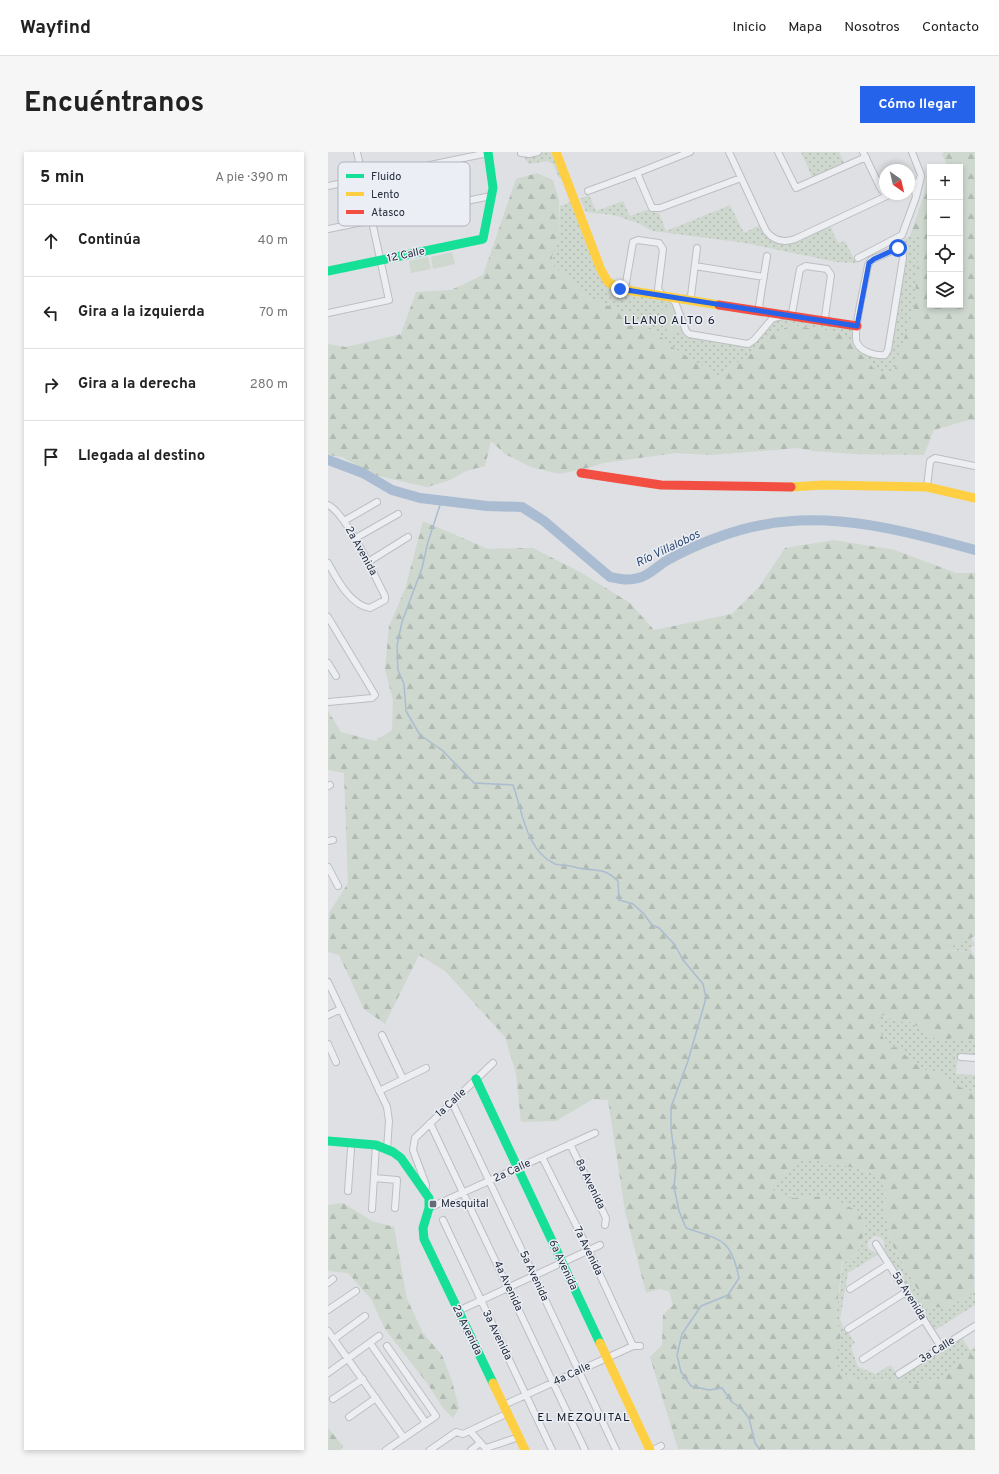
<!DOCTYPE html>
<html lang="es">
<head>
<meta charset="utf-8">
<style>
	body { margin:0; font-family:Overpass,sans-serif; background:#f6f6f6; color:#222 }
	.controls { position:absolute; right:12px; top:12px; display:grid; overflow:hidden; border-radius:0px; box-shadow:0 2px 6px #0003 }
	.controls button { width:36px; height:36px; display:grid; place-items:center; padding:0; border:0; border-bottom:1px solid #e0e0e0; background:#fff; color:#222; font:20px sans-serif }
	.compass { position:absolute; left:551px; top:12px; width:36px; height:36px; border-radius:50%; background:#fff; box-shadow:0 2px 6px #0003; rotate:146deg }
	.stop { position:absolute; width:12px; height:12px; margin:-9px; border:3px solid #2563eb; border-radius:50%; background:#fff }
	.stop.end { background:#2563eb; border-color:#fff; box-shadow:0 1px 4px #0008 }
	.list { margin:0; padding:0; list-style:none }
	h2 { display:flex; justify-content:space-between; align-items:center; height:52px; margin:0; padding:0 16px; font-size:17px }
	h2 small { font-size:13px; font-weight:400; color:#767676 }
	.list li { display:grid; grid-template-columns:26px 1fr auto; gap:12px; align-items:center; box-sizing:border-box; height:72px; padding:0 16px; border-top:1px solid #e0e0e0 }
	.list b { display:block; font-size:15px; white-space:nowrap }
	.list em { font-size:13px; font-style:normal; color:#767676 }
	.icon { flex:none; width:22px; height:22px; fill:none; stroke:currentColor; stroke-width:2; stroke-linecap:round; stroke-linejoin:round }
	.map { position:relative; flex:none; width:647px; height:1298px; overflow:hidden; border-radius:0px }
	header { display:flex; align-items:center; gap:24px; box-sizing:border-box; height:56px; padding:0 20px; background:#fff; border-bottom:1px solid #e0e0e0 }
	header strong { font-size:19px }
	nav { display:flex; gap:22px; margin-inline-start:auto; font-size:14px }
	.intro { display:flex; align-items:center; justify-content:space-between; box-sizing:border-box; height:96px; padding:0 24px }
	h1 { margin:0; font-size:28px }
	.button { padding:10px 18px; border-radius:0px; background:#2563eb; color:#fff; font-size:14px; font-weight:700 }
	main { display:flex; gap:24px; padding:0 24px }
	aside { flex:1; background:#fff; border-radius:0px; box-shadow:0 2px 6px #0003 }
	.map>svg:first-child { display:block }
	.forest { fill:url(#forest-firs) }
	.park { fill:url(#park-dots) }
	.pitch { fill:#ced8ce }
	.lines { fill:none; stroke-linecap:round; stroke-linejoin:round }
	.stream { stroke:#aabcd1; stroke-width:1.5 }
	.river { stroke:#aabcd1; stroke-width:10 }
	.street-casing { stroke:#bcbec2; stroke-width:8 }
	.street { stroke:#edeef1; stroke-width:6 }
	.fast { stroke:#16e098; stroke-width:9 }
	.slow { stroke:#ffcf43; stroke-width:9 }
	.jam { stroke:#f24e42; stroke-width:9 }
	.route { stroke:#2563eb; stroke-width:5 }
	.poi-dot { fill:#666c77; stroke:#ebeef4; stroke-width:1.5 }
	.labels { text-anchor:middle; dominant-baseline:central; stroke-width:3; stroke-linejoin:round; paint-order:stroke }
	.street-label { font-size:11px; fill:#252d3d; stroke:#ebeef4 }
	.poi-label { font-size:11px; fill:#252d3d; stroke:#ebeef4; text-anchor:start }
	.neighbourhood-label { font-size:12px; letter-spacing:1px; fill:#171e2d; stroke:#ebeef4 }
	.water-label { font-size:12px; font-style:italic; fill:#2e4a72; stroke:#ebeef4 }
	.key { fill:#ebeef4; stroke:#b0b4bd; stroke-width:1 }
	.key-label { font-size:11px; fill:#252d3d }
</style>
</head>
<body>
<header>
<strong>Wayfind</strong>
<nav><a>Inicio</a><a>Mapa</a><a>Nosotros</a><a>Contacto</a></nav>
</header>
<div class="intro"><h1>Encuéntranos</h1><a class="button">Cómo llegar</a></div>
<main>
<aside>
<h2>5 min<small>A pie · 390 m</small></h2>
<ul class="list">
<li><svg class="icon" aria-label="ahead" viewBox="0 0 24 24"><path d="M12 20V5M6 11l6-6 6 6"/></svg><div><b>Continúa</b></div><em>40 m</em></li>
<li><svg class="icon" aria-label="left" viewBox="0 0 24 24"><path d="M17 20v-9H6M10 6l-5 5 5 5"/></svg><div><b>Gira a la izquierda</b></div><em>70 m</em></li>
<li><svg class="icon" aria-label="right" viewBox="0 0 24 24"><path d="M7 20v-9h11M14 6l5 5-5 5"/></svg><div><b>Gira a la derecha</b></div><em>280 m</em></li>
<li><svg class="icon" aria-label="arrive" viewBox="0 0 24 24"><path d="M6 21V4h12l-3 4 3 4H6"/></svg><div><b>Llegada al destino</b></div></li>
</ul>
</aside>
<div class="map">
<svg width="647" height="1298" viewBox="0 0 647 1298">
	<defs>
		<pattern id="forest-firs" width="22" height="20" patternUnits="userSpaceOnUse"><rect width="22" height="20" fill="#ced8ce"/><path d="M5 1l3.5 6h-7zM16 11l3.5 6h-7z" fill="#b1bab2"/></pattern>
		<pattern id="park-dots" width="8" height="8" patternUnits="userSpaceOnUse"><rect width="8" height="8" fill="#ced8ce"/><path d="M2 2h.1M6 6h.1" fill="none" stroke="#b1bab2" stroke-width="1.8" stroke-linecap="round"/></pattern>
	</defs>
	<rect width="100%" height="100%" fill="#dee0e4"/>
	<path class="forest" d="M616,0H647V268H640L606,278L596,303L526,302L485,299L470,296L383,303L348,301L275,311L260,316L231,322L203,315L177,302L163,289L157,314L138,319L122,328L99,335L46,323L14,305L0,303V192L18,195L73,182L88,140L123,138L155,123L188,27L209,21L225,28L231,48L232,84L224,105L262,146L302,163L327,179L343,194L390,224L423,201L442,184L462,173L512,180L549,219H566L591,85L582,84L598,36L599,22L602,21V153H632V15H614L619,13L614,2Z
		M95,369L160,397L205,396L252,420L302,451L326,478L404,462L431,435L457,396L506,388L567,398L628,421H647V784L618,798L641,800L647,806V888L624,886L612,890L583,870L569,869L555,863L549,873L584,909L597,918L608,920L629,934L647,940L646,1141L618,1156L599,1155L562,1089L557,1060L558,1031L535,1018L521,1016L462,1046L495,1044L512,1050L530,1059L538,1074C533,1092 532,1103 514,1111L508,1167L513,1184L510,1193L540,1229L564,1227L583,1232L613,1227L639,1203L647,1202V1298L350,1297L322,1205L334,1193L335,1163L345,1153L341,1139L331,1137L318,1141L297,1059L280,948L265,947L228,969L193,970L188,921L177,885L117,819L91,803L57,872L36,857L11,803L0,800L1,761L20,731L16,621L0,618V559L13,580L47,589L64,578L65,548L57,517L61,474L77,437Z
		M15,1051L44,1069L66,1075L79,1147L95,1181L114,1203L124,1229L131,1256L125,1266L115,1256L99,1231L57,1177L43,1147L20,1121L0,1119V1053Z
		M0,1276L15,1294L12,1298H0Z"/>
	<path class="park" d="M216,0H225L274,128L342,150L346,154L356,179L420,195C428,194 440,172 451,166L526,178V191L553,205L563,197L578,102L576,97L572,94L562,95L582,84L592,85L586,155L566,219L549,220L512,180L462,173L442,184L423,201L390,224L343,194L327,179L302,163L262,146L226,114L224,105L232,83V54L242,50L233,26H231L225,12L219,9L201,12L196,5Z
		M473,0H511L517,12L485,27Z
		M261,43L268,59L295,49L302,64L321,57L325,60L331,61L338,79L402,53L416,81L432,73C449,108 477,86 502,74L510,91L517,89L528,111L508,110L418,91L325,79L310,71L285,63L258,60L252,47Z
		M643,786L647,793L642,796L647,806L641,800L618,797Z
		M554,863L569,869L583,870L612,890L624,886L647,888V903H630L628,922L647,923V940L629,934L608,920L597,918L584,909L569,895L560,896L549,873Z
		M476,1007C498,1011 544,1015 558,1031L557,1060L562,1089L599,1155L618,1156L646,1141L647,1138V1153L607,1178L556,1097C557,1091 556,1086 549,1084L544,1085L540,1090C538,1100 546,1098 551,1102L520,1121L512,1167L517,1181L520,1180L527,1191L523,1195L530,1215L548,1222L562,1213L572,1226L634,1186L642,1198L647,1195V1202L639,1203L613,1227L583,1232L564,1227L540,1229L518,1223L510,1216V1193L513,1184L508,1167L515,1111C532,1103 533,1092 538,1074L530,1059L512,1050L495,1044L462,1046L444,1037Z"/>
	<path class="pitch" d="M124,100L127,112L105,117L103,105Z
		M100,105L103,117L83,121L81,109Z
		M344,154L353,179L341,184L331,159Z"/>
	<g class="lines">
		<path class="stream" d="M113,350L100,390L94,416L74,470L69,494L70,518L76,532L78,559L92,583L114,598L146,631L185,633C194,658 198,699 227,712C228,712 231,713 233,713C241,713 249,716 257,717C273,719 277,717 290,729L291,748L305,752L315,761L324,773L331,776L347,793L355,808L375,832L378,846L360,909L343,955V977L348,1015L346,1035L351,1059L358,1076C393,1088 403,1086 411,1126L400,1143L373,1154L354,1182L349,1203L353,1220L363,1234L381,1238L394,1236L404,1250L413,1256L421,1266L427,1291L432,1298"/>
		<path class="river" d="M0,308L35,321L64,338L92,346L159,354L194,355L216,369L282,425C292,427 300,429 310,426C321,424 328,415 338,409C364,394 404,378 434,373C505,359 579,379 647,398"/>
		<g class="street-casing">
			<path id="street" d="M362,0L309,21L324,56H332L413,26
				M401,0L438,79C446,89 456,91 467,87L563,42
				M450,0L468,36L538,5
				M535,0L552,35L557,42
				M193,1L201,2L210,0
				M0,34L160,1
				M581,34L591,29L593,23L584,0
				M260,39L309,21
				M588,45L593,25
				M0,77L163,44
				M568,97L574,98L575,106L560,198L557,203C548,204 533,200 529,191C524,181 538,127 540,113L543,108Z
				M530,106L574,83L588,45L587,38L581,35
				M367,114L436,125
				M289,136L294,135L298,131L305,90L310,88L331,91L335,97L330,137L335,144
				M342,146L347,150L358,179L361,182L420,192L426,188L444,167L464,161L472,117L478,114L499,117L503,123L497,165L501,170
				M357,148L363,144L369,96
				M435,160L431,154L439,104
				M0,161L61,148L29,0
				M599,335L602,309L607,306L647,314
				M0,353C18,361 47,425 57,444V448L42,456C22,453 9,427 0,411
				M16,369L49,350
				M26,387L70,362
				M40,410L80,385
				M0,465L47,543L44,546L0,550
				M0,511L8,524
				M0,634L2,633
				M0,689L5,688
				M0,715L10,734
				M0,830L59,955L61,969L59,997
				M0,863L13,857
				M54,883L75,927
				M0,892L8,910
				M633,905L647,906
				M51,939L98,916
				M124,950L288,1298
				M102,971L257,1298
				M242,992L278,1066L277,1073
				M214,1005L260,1097L305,1194
				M46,1026L69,1028L67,1056
				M20,1039L23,997
				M97,1039L98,1033L85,998L87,986L165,911
				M101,1056L267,981
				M44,1057L48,993
				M115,1068L224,1298
				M548,1092L613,1195
				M0,1131L5,1127
				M522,1137L561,1112
				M0,1158L28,1139
				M130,1159L272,1093
				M520,1177L578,1140
				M0,1179L76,1286
				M6,1187L37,1164
				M42,1191L98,1271
				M535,1207L595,1168
				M0,1221L51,1184
				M571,1222L647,1174
				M5,1247L35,1227
				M176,1253L305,1194H312
				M21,1265L48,1246
				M142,1279L159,1298
				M158,1296L191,1285
				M58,1298L108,1264L59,1194
				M102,1298L128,1280L135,1282L180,1261
				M143,1298L152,1291
				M325,1298L333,1294"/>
		</g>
		<use href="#street" class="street"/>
		<path class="fast" d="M0,119L155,87L165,36L160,0
			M148,927L272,1191
			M0,989L48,993L65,1000L73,1006L101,1046V1056L95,1076L96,1087L165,1231"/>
		<path class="slow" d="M228,0L273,118L280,130L292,137L391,153
			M463,335L495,333L599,335L647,346
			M272,1191L322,1298
			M165,1231L197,1298"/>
		<path class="jam" d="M391,153L529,174
			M253,321L333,333L463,335"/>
	</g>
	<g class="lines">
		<path class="route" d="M292,137L529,174L541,111L546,107L570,96"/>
	</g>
	<rect class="poi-dot" x="101" y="1048" width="8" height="8" rx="2"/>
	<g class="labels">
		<g class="street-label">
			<text transform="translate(78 103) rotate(-12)">12 Calle</text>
			<text transform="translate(33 399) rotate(61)">2a Avenida</text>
			<text transform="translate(123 951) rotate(-43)">1a Calle</text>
			<text transform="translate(184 1019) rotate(-25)">2a Calle</text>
			<text transform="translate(262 1032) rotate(64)">8a Avenida</text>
			<text transform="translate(260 1099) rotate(64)">7a Avenida</text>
			<text transform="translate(235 1113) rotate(65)">6a Avenida</text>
			<text transform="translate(206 1124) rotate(65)">5a Avenida</text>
			<text transform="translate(180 1134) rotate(65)">4a Avenida</text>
			<text transform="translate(581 1144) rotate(58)">5a Avenida</text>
			<text transform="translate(139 1178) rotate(64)">2a Avenida</text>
			<text transform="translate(169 1183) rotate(64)">3a Avenida</text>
			<text transform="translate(609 1198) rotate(-32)">3a Calle</text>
			<text transform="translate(244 1222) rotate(-25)">4a Calle</text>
		</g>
		<g class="poi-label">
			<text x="113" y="1052">Mesquital</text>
		</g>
		<g class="neighbourhood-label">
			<text x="342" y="169">LLANO ALTO 6</text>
			<text x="256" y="1266">EL MEZQUITAL</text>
		</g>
		<g class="water-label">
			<text transform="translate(340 397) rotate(-26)">Río Villalobos</text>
		</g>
	</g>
	<rect x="10" y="10" width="132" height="64" rx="6" class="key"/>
	<rect x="18" y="22" width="18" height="4" fill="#16e098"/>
	<rect x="18" y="40" width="18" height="4" fill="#ffcf43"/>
	<rect x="18" y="58" width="18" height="4" fill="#f24e42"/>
	<g class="key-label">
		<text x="43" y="28">Fluido</text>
		<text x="43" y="46">Lento</text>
		<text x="43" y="64">Atasco</text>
	</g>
</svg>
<div class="controls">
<button>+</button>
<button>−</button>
<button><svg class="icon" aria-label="locate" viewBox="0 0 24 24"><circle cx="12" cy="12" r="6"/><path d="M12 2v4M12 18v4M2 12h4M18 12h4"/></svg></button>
<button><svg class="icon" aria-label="layers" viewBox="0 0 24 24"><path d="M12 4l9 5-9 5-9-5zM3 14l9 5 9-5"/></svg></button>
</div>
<svg class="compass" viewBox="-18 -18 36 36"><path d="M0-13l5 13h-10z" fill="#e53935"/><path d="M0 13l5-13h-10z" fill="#767676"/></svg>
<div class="stop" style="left:570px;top:96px"></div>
<div class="stop end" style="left:292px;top:137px"></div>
</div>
</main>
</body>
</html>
